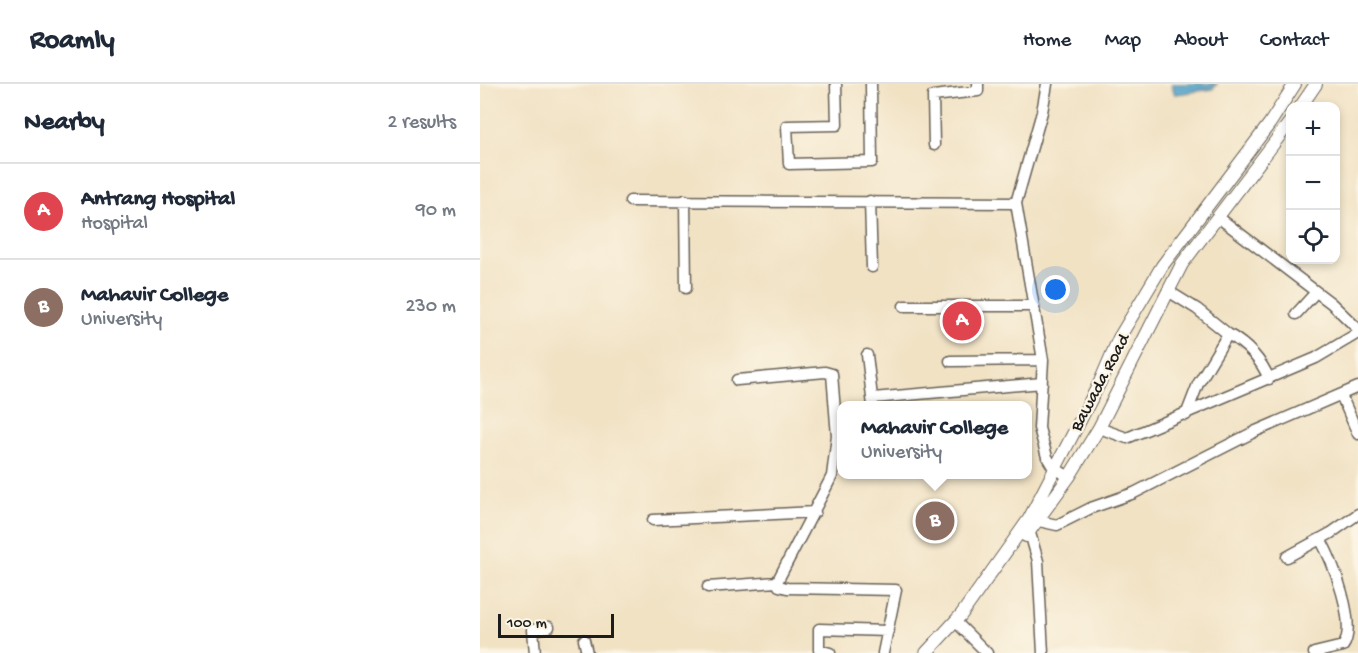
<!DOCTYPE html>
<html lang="en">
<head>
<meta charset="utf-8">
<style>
	body { margin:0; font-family:"Gochi Hand",sans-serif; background:#f6f6f7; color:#1f2937 }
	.controls { position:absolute; right:18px; top:18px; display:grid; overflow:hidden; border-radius:12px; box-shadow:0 3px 9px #0003 }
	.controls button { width:54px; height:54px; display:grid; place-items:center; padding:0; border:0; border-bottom:2px solid #e0e1e3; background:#fff; color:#1f2937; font:30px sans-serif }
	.scale { position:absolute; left:18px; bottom:15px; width:116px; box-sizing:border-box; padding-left:6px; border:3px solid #1c1c1c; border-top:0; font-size:16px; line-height:21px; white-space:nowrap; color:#1c1c1c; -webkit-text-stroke:4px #fcf5e5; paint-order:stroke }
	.you { position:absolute; left:576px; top:206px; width:21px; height:21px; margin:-15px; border:4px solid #fff; border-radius:50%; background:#1a73e8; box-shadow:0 0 0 9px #1a73e833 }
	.badge { display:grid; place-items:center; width:39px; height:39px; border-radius:50%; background:#ea580c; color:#fff; font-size:20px; font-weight:700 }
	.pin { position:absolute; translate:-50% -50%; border:3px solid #fff; box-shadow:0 2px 6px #0006 }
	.popup { position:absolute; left:357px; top:317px; width:195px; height:78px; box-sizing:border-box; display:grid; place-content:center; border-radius:12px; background:#fff; filter:drop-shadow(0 2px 4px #0005); font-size:20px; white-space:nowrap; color:#747a83 }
	.popup b { font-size:22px; color:#1f2937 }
	.popup::after { content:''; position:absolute; left:50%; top:100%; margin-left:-12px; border:12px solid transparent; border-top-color:#fff }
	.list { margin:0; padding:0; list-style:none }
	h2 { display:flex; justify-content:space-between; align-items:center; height:78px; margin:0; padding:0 24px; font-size:26px }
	h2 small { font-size:20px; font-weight:400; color:#747a83 }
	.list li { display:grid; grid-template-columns:39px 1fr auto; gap:18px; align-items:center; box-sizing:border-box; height:96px; padding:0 24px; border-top:2px solid #e0e1e3 }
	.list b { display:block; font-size:22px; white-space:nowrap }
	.list p { margin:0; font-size:20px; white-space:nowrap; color:#747a83 }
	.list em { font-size:20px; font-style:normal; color:#747a83 }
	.icon { flex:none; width:33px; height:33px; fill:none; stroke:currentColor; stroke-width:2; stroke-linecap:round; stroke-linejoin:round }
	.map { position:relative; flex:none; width:878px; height:569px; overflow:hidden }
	header { display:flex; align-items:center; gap:36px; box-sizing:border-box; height:84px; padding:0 30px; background:#fff; border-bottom:2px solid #e0e1e3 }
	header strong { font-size:28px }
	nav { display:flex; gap:33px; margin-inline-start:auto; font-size:21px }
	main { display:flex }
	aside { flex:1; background:#fff }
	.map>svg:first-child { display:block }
	.water { fill:url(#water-rules); stroke:#3c667a; stroke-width:1.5 }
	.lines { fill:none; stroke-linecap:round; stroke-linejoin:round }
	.minor-casing { stroke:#676157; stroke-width:13 }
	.major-casing { stroke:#676157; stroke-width:14 }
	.minor { stroke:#fff; stroke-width:10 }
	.major { stroke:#fff; stroke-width:12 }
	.labels { text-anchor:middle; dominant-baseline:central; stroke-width:4.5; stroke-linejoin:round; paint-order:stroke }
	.street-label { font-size:18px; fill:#1c1c1c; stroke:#fcf5e5 }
</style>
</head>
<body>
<header>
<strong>Roamly</strong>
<nav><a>Home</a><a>Map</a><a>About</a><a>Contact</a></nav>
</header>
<main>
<aside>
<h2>Nearby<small>2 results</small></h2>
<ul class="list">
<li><span class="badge" style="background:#e0444e">A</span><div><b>Antrang Hospital</b><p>Hospital</p></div><em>90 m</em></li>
<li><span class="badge" style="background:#8d6e63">B</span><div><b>Mahavir College</b><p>University</p></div><em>230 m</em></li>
</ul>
</aside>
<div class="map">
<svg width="878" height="569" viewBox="0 0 878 569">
	<defs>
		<pattern id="water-rules" width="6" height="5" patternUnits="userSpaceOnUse" patternTransform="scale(1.5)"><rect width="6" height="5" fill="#5cafd7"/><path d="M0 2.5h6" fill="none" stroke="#4b8eae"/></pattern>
	</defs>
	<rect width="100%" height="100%" fill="#fcf5e5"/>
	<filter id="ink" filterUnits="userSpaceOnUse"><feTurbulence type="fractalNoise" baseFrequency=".0167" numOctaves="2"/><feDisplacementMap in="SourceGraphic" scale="12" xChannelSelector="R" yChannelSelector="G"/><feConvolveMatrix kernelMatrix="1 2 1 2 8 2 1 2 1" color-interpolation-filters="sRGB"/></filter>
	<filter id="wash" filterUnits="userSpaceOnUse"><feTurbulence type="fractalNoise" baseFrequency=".008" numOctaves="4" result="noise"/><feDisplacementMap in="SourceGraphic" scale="24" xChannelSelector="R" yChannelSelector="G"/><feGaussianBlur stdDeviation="1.35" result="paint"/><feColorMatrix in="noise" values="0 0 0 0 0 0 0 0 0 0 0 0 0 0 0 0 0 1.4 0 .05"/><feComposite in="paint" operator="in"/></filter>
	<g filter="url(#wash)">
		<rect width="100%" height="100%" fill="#f1e2c4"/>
		<path class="water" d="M691,0H737L732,5L695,10Z"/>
	</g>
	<g filter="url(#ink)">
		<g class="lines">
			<g class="minor-casing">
				<path id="minor" d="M356,0L357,41L307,42L309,80L392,78L391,0
					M567,0L562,28L536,119L563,276L559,344L567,373L573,383L589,393
					M454,61L453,12L498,7V0
					M205,116L206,204
					M150,117L536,119
					M390,117L392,183
					M738,133L851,219L878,245
					M688,207L717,225L748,250
					M424,222H554
					M816,230L836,208
					M387,271L393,322
					M470,277L563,276
					M257,296L345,288L352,290L357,352L352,392L297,498
					M861,311L878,350
					M393,314L562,299
					M706,331L718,300L748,250C767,261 781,275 789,295
					M619,344L647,354L836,274L878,249
					M550,435L577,441L611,424L654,409L776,347L878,303
					M173,436L335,428
					M548,442L558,477L563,569
					M807,473L851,449L878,430
					M228,503L297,498L299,502L307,504L416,506L403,569
					M480,542L507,569
					M104,556L107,569
					M55,569L53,546L69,543
					M350,569L339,566V545L408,547
					M834,569L863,562C878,542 853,476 840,455"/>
			</g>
			<g class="major-casing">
				<path id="major" d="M821,22L836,0
					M546,452L589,393L619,344L702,180L810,38
					M446,569L481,531L549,435L620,298L639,254L682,182L790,39L815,0"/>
			</g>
			<use href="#minor" class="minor"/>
			<use href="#major" class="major"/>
		</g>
	</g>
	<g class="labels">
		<g class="street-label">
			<text transform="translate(621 299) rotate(-62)">Bawada Road</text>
		</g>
	</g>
</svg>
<div class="controls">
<button>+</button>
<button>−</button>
<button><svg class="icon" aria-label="locate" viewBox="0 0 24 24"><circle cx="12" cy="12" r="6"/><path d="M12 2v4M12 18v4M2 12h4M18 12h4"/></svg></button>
</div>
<div class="scale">100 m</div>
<div class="you"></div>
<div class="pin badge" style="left:482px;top:237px;background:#e0444e">A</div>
<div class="pin badge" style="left:455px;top:437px;background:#8d6e63">B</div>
<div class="popup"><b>Mahavir College</b>University</div>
</div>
</main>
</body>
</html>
